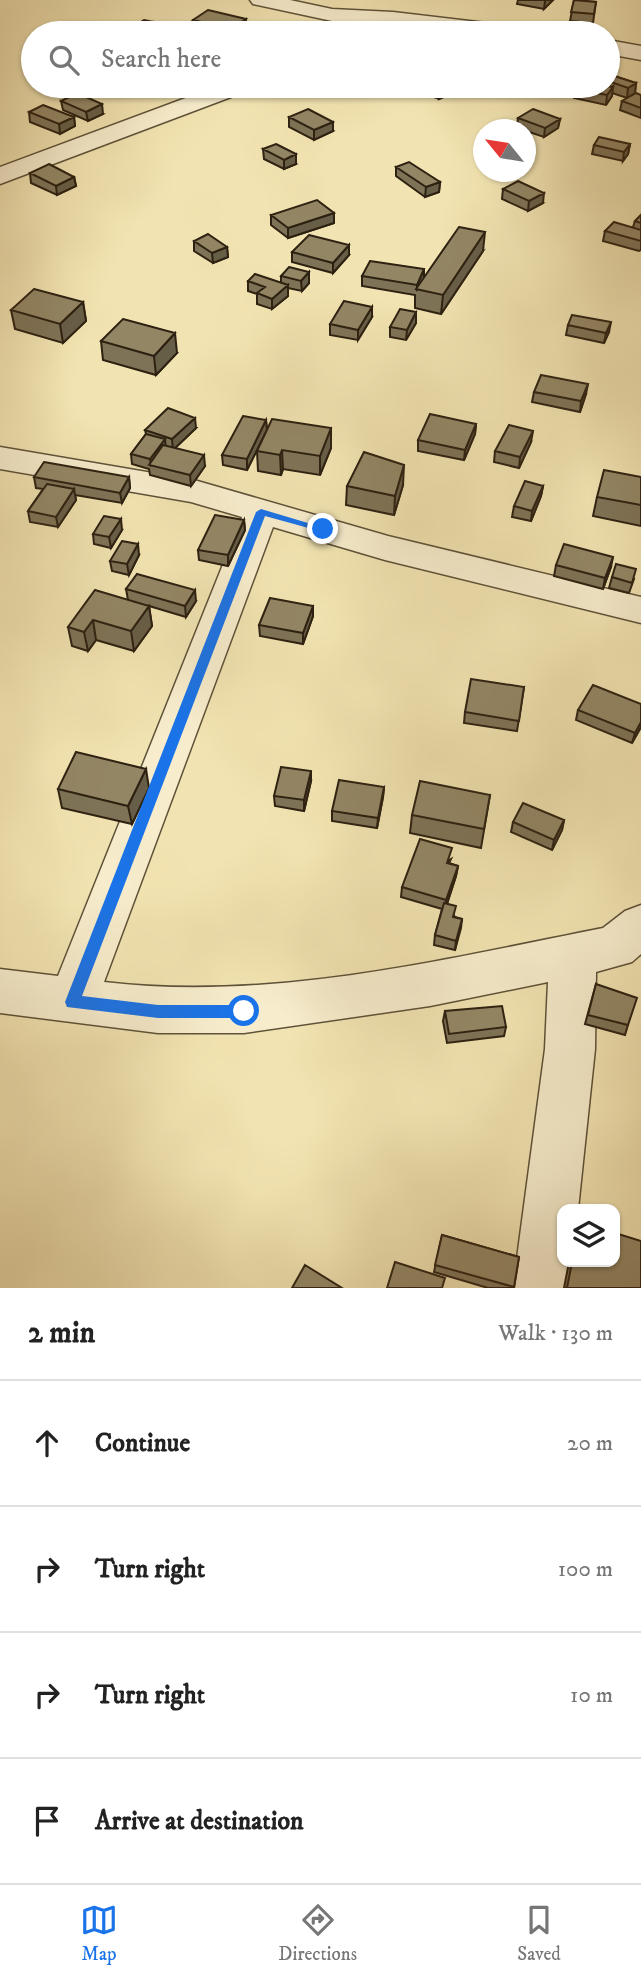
<!DOCTYPE html>
<html lang="en">
<head>
<meta charset="utf-8">
<style>
	body { margin:0; font-family:"IM FELL DW Pica",serif; background:#f2f2f2; color:#222 }
	.controls { position:absolute; right:21px; bottom:21px; display:grid; overflow:hidden; border-radius:14px; box-shadow:0 2px 5px #0004 }
	.controls button { width:63px; height:63px; display:grid; place-items:center; padding:0; border:0; border-bottom:2px solid #e0e0e0; background:#fff; color:#222; font:35px sans-serif }
	.compass { position:absolute; left:473px; top:119px; width:63px; height:63px; border-radius:50%; background:#fff; box-shadow:0 2px 5px #0004; rotate:300deg }
	.stop { position:absolute; width:21px; height:21px; margin:-16px; border:5px solid #1a73e8; border-radius:50%; background:#fff }
	.stop.end { background:#1a73e8; border-color:#fff; box-shadow:0 2px 7px #0008 }
	.list { margin:0; padding:0; list-style:none }
	h2 { display:flex; justify-content:space-between; align-items:center; height:91px; margin:0; padding:0 28px; font-size:30px }
	h2 small { font-size:23px; font-weight:400; color:#767676 }
	.list li { display:grid; grid-template-columns:46px 1fr auto; gap:21px; align-items:center; box-sizing:border-box; height:126px; padding:0 28px; border-top:2px solid #e0e0e0 }
	.list b { display:block; font-size:26px; white-space:nowrap }
	.list em { font-size:23px; font-style:normal; color:#767676 }
	.icon { flex:none; width:38px; height:38px; fill:none; stroke:currentColor; stroke-width:2; stroke-linecap:round; stroke-linejoin:round }
	.map { position:relative; flex:none; width:641px; height:1288px; overflow:hidden }
	.search { position:absolute; background:#fff; box-shadow:0 2px 5px #0004; left:21px; right:21px; top:21px; height:77px; display:flex; align-items:center; gap:18px; box-sizing:border-box; padding:0 24px; border-radius:38px; color:#767676; font-size:26px }
	.sheet { height:595px; background:#fff }
	nav { display:flex; justify-content:space-around; align-items:center; box-sizing:border-box; height:98px; border-top:2px solid #e0e0e0; background:#fff; font-size:19px; color:#767676 }
	nav a { display:grid; justify-items:center; gap:4px }
	nav .on { color:#1a73e8 }
	.map>svg:first-child { display:block }
	.lines { fill:none; stroke-linecap:round; stroke-linejoin:round }
	.minor-casing { stroke:#5e5239; stroke-width:3 }
	.minor { fill:#f7edcd; fill-rule:evenodd }
	.wall { fill:#7e7357; stroke:#2d2111; stroke-width:2 }
	.shaded-wall { fill:#675e47; stroke:#2d2111; stroke-width:2 }
	.building { fill:#938665; stroke:#2d2111; stroke-width:2 }
	.route { fill:#1a73e8 }
</style>
</head>
<body>
<div class="map">
<svg width="641" height="1288" viewBox="0 0 641 1288">
	<rect width="100%" height="100%" fill="#f2e4b2"/>
	<filter id="stains"><feTurbulence type="fractalNoise" baseFrequency=".00286" numOctaves="4"/><feColorMatrix values="0 0 0 0 .2 0 0 0 0 .09 0 0 0 0 .02 0 0 0 .5 -.17"/></filter>
	<radialGradient id="worn" r=".72"><stop offset=".6" stop-color="#630" stop-opacity="0"/><stop offset="1" stop-color="#630" stop-opacity=".3"/></radialGradient>
	<g class="lines">
		<g class="minor-casing">
			<path id="minor" d="M250,0H290L332,9L393,12L521,27L532,33H468L332,21L253,4Z
				M608,40L641,46V60L608,54Z
				M218,86H251L247,91L0,184V167Z
				M0,447L194,480L388,536L641,597V623L385,560L273,527L104,982C271,1002 440,960 603,928L625,911L641,905V954L632,962L596,972L595,1049L578,1209H562V1262H572L569,1288H513L545,1049L548,982L430,1006L244,1033H158L0,1013V969L58,976L242,517L191,502L0,469Z"/>
		</g>
		<use href="#minor" class="minor"/>
	</g>
	<path class="wall" d="M518,0H553L544,9L517,4Z
		M574,0L596,2L593,23L570,21Z
		M246,19V28L239,33H210L193,29V20Z
		M153,22L154,31L151,33H130V29Z
		M608,74L636,83L635,93L627,98L612,93V96L606,105L574,98L575,89L608,86Z
		M89,86H126L110,94Z
		M419,86H452V93L439,99L419,91Z
		M641,95V118L620,110L622,101Z
		M61,101L103,114L88,121L63,110Z
		M29,112L74,117L75,126L60,134L30,122Z
		M289,117L333,131L314,140L289,127Z
		M518,118L560,119L558,128L544,137L526,131V130L517,127Z
		M630,144L628,154L623,161L592,154L594,145Z
		M263,149L296,164L284,169L264,159Z
		M396,167L440,182L439,192L425,197L396,176Z
		M30,173L74,177L76,186L57,195L31,183Z
		M503,189L543,203L528,211L502,199Z
		M271,215L334,223L288,238L271,225Z
		M641,215V250L639,251L603,241L605,231L633,227L635,221Z
		M194,241L227,247L228,257L213,263L194,251Z
		M483,251L441,314L415,308V295L362,286V276L424,269V278Z
		M292,252L349,255L333,273L292,262Z
		M309,272V283L302,291L288,288V296L272,309L257,304V294L248,291V281L281,283V276Z
		M83,302L86,321L63,343L15,329L11,310Z
		M416,312V323L406,340L390,337V327Z
		M372,317L358,340L330,335V324Z
		M568,325L609,332L604,343L566,335Z
		M101,341L177,353L156,375L103,360Z
		M534,392L586,394L580,412L532,402Z
		M266,420L267,430L247,470L223,465L222,455Z
		M476,424L475,434L464,460L418,451V440Z
		M196,428L175,448L205,466L191,486L150,475L149,469L132,464L131,454L146,434L145,430Z
		M331,428V448L320,475L283,469L281,475L258,471L257,451Z
		M531,442L519,468L494,462L495,451Z
		M34,477H129L130,488L122,503L75,495L76,500L58,527L30,522L28,511L43,489L36,488Z
		M641,477V526L593,516L597,497Z
		M403,485L394,515L346,505L347,486Z
		M543,486L541,496L531,521L512,517L514,506Z
		M244,520L245,530L228,566L199,560L198,550Z
		M122,530L111,548L94,544L93,534Z
		M139,555L129,575L112,571L110,561Z
		M556,565L611,567L603,589L554,576Z
		M612,577L634,579L629,593L609,588Z
		M126,589L196,601L186,617L149,606L152,626L134,651L96,640L88,651L72,646L68,627L128,600Z
		M313,606V616L303,644L260,636L259,625Z
		M524,687L517,731L464,723L465,712Z
		M641,704V727L632,743L576,720L578,710Z
		M311,781L304,811L275,806L274,796Z
		M384,787L383,797L377,828L332,821V811Z
		M149,788L132,824L62,808L58,789Z
		M490,795L481,848L410,833L412,815Z
		M564,820L562,830L552,850L511,832L513,822Z
		M451,859L449,863L458,866L456,876L447,904L455,917L462,919L455,950L434,945L435,935L442,909L401,897L402,887Z
		M596,984L628,1025L625,1035L585,1024Z
		M445,1011L506,1027L504,1036L447,1043L443,1021Z
		M442,1235L519,1257L514,1288H488L434,1272Z
		M569,1262H615L641,1288H564Z"/>
	<path class="shaded-wall" d="M546,0H553L544,9L545,1Z
		M246,19V28L239,33H231V29Z
		M153,22L154,31L151,33H139V31Z
		M636,83L635,93L627,98L628,88Z
		M109,86H126L110,94Z
		M448,86H452V93L439,99L440,90Z
		M613,87L612,96L606,105L607,95Z
		M102,104L103,114L88,121L86,112Z
		M74,117L75,126L60,134L59,124Z
		M560,119L558,128L544,137L545,128Z
		M333,122V131L314,140V130Z
		M630,144L628,154L623,161L624,152Z
		M296,154V164L284,169V160Z
		M74,177L76,186L57,195L56,186Z
		M440,182L439,192L425,197L426,187Z
		M544,193L543,203L528,211L529,201Z
		M334,213V223L288,238V228Z
		M485,232L483,251L441,314L443,295Z
		M349,245V255L333,273V263Z
		M227,247L228,257L213,263L212,253Z
		M424,269V279L417,289V285Z
		M309,272V283L302,291L301,281Z
		M288,285V296L272,309V299Z
		M83,302L86,321L63,343L60,324Z
		M372,307V317L358,340V330Z
		M416,312V323L406,340L407,330Z
		M611,322L609,332L604,343L606,333Z
		M175,333L177,353L156,375L154,356Z
		M588,384L586,394L580,412L581,401Z
		M195,418L196,428L173,450L172,439Z
		M266,420L267,430L247,470V459Z
		M476,424L475,434L464,460L465,450Z
		M331,428V448L320,475V456Z
		M533,431L531,442L519,468L520,457Z
		M165,439L166,449L151,465L150,459Z
		M282,450L283,469L281,475L280,455Z
		M204,455L205,466L191,486L190,475Z
		M404,465L403,485L394,515L395,496Z
		M129,477L130,488L122,503L120,493Z
		M543,486L541,496L531,521L532,511Z
		M74,489L76,500L58,527L56,517Z
		M121,519L122,530L111,548L109,537Z
		M244,520L245,530L228,566V555Z
		M138,544L139,555L129,575L127,564Z
		M613,557L611,567L603,589L605,578Z
		M195,590L196,601L186,617L185,606Z
		M149,606L152,626L134,651L131,631Z
		M313,606V616L303,644V633Z
		M93,620L96,640L88,651L84,632Z
		M641,722V727L632,743L635,733Z
		M146,769L149,788L132,824L128,806Z
		M311,771V781L304,811V800Z
		M384,787L383,797L377,828L378,818Z
		M564,820L562,830L552,850L554,840Z
		M458,866L456,876L445,910L446,900Z
		M462,919L461,928L455,950L456,941Z"/>
	<path class="building" d="M574,0L596,2L594,14L571,12Z
		M208,10L246,19L231,29L193,20Z
		M144,20L153,22L139,31L130,29Z
		M176,30L190,33H171Z
		M608,74L636,83L628,88L608,81Z
		M429,86H448L440,90Z
		M578,86H606L613,87L607,95L575,89Z
		M77,93L102,104L86,112L61,101Z
		M636,93L641,95V108L622,101Z
		M43,105L74,117L59,124L29,112Z
		M308,109L333,122L314,130L289,117Z
		M533,109L560,119L545,128L518,118Z
		M599,137L630,144L624,152L594,145Z
		M276,144L296,154L284,160L263,149Z
		M409,162L440,182L426,187L396,167Z
		M49,164L74,177L56,186L30,173Z
		M518,181L544,193L529,201L503,189Z
		M317,200L334,213L288,228L271,215Z
		M641,215V223L635,221Z
		M614,222L641,230V241L605,231Z
		M459,227L485,232L443,295L416,289Z
		M208,234L227,247L212,253L194,241Z
		M309,235L349,245L333,263L292,252Z
		M370,261L424,269L417,285L362,276Z
		M289,267L309,272L301,281L281,276Z
		M255,274L288,285L272,299L257,293L265,287L248,281Z
		M34,289L83,302L60,324L11,310Z
		M344,301L372,307L358,330L330,324Z
		M400,309L416,312L407,330L390,327Z
		M572,315L611,322L606,333L568,325Z
		M123,319L175,333L154,356L101,341Z
		M541,375L588,384L581,401L534,392Z
		M168,408L195,418L172,439L145,430Z
		M430,414L476,424L465,450L418,440Z
		M243,416L266,420L247,459L222,455Z
		M272,419L331,428L320,456L282,450L280,455L257,451Z
		M509,425L533,431L520,457L495,451Z
		M146,434L165,439L150,459L131,454Z
		M163,445L204,455L190,475L149,465Z
		M364,452L404,465L395,496L347,486Z
		M44,462L129,477L120,493L34,477Z
		M604,470L641,477V505L597,497Z
		M525,481L543,486L532,511L514,506Z
		M47,484L74,489L56,517L28,511Z
		M215,515L244,520L228,555L198,550Z
		M104,516L121,519L109,537L93,534Z
		M122,541L138,544L127,564L110,561Z
		M564,544L613,557L605,578L556,565Z
		M616,564L636,569L632,583L612,577Z
		M137,574L195,590L185,606L126,589Z
		M95,590L149,606L131,631L93,620L84,632L68,627Z
		M270,598L313,606L303,633L259,625Z
		M471,679L524,687L519,721L465,712Z
		M593,685L641,704V722L635,733L578,710Z
		M76,752L146,769L128,806L58,789Z
		M281,767L311,771L304,800L274,796Z
		M339,780L384,787L378,818L332,811Z
		M420,781L490,795L484,829L412,815Z
		M523,803L564,820L554,840L513,822Z
		M420,839L452,848L447,863L458,866L446,900L402,887Z
		M444,903L456,906L453,917L462,919L456,941L435,935Z
		M596,984L637,998L628,1025L588,1015Z
		M502,1006L506,1027L449,1034L445,1011Z
		M615,1233L641,1241V1288H567L572,1262H615Z
		M442,1235L519,1257L514,1287L435,1265Z
		M395,1262L445,1278L442,1288H387Z
		M305,1265L342,1288H292Z"/>
	<path class="route" d="M261,509L328,529L323,532L265,516L82,996L158,1005H244L251,1011L244,1018H158L67,1007L65,1002L256,512Z"/>
	<rect width="100%" height="100%" filter="url(#stains)"/>
	<rect width="100%" height="100%" fill="url(#worn)"/>
</svg>
<div class="controls">
<button><svg class="icon" aria-label="layers" viewBox="0 0 24 24"><path d="M12 4l9 5-9 5-9-5zM3 14l9 5 9-5"/></svg></button>
</div>
<svg class="compass" viewBox="-18 -18 36 36"><path d="M0-13l5 13h-10z" fill="#e53935"/><path d="M0 13l5-13h-10z" fill="#767676"/></svg>
<div class="stop" style="left:244px;top:1011px"></div>
<div class="stop end" style="left:323px;top:529px"></div>
<div class="search"><svg class="icon" aria-label="search" viewBox="0 0 24 24"><circle cx="10" cy="10" r="6"/><path d="M15 15l6 6"/></svg>Search here</div>
</div>
<section class="sheet">
<h2>2 min<small>Walk · 130 m</small></h2>
<ul class="list">
<li><svg class="icon" aria-label="ahead" viewBox="0 0 24 24"><path d="M12 20V5M6 11l6-6 6 6"/></svg><div><b>Continue</b></div><em>20 m</em></li>
<li><svg class="icon" aria-label="right" viewBox="0 0 24 24"><path d="M7 20v-9h11M14 6l5 5-5 5"/></svg><div><b>Turn right</b></div><em>100 m</em></li>
<li><svg class="icon" aria-label="right" viewBox="0 0 24 24"><path d="M7 20v-9h11M14 6l5 5-5 5"/></svg><div><b>Turn right</b></div><em>10 m</em></li>
<li><svg class="icon" aria-label="arrive" viewBox="0 0 24 24"><path d="M6 21V4h12l-3 4 3 4H6"/></svg><div><b>Arrive at destination</b></div></li>
</ul>
</section>
<nav>
<a class="on"><svg class="icon" aria-label="map" viewBox="0 0 24 24"><path d="M3 6l6-2 6 2 6-2v14l-6 2-6-2-6 2zM9 4v14M15 6v14"/></svg>Map</a>
<a><svg class="icon" aria-label="directions" viewBox="0 0 24 24"><path d="M12 3l9 9-9 9-9-9zM9 14v-3h6M13 9l2 2-2 2"/></svg>Directions</a>
<a><svg class="icon" aria-label="saved" viewBox="0 0 24 24"><path d="M7 4h10v16l-5-4-5 4z"/></svg>Saved</a>
</nav>
</body>
</html>
